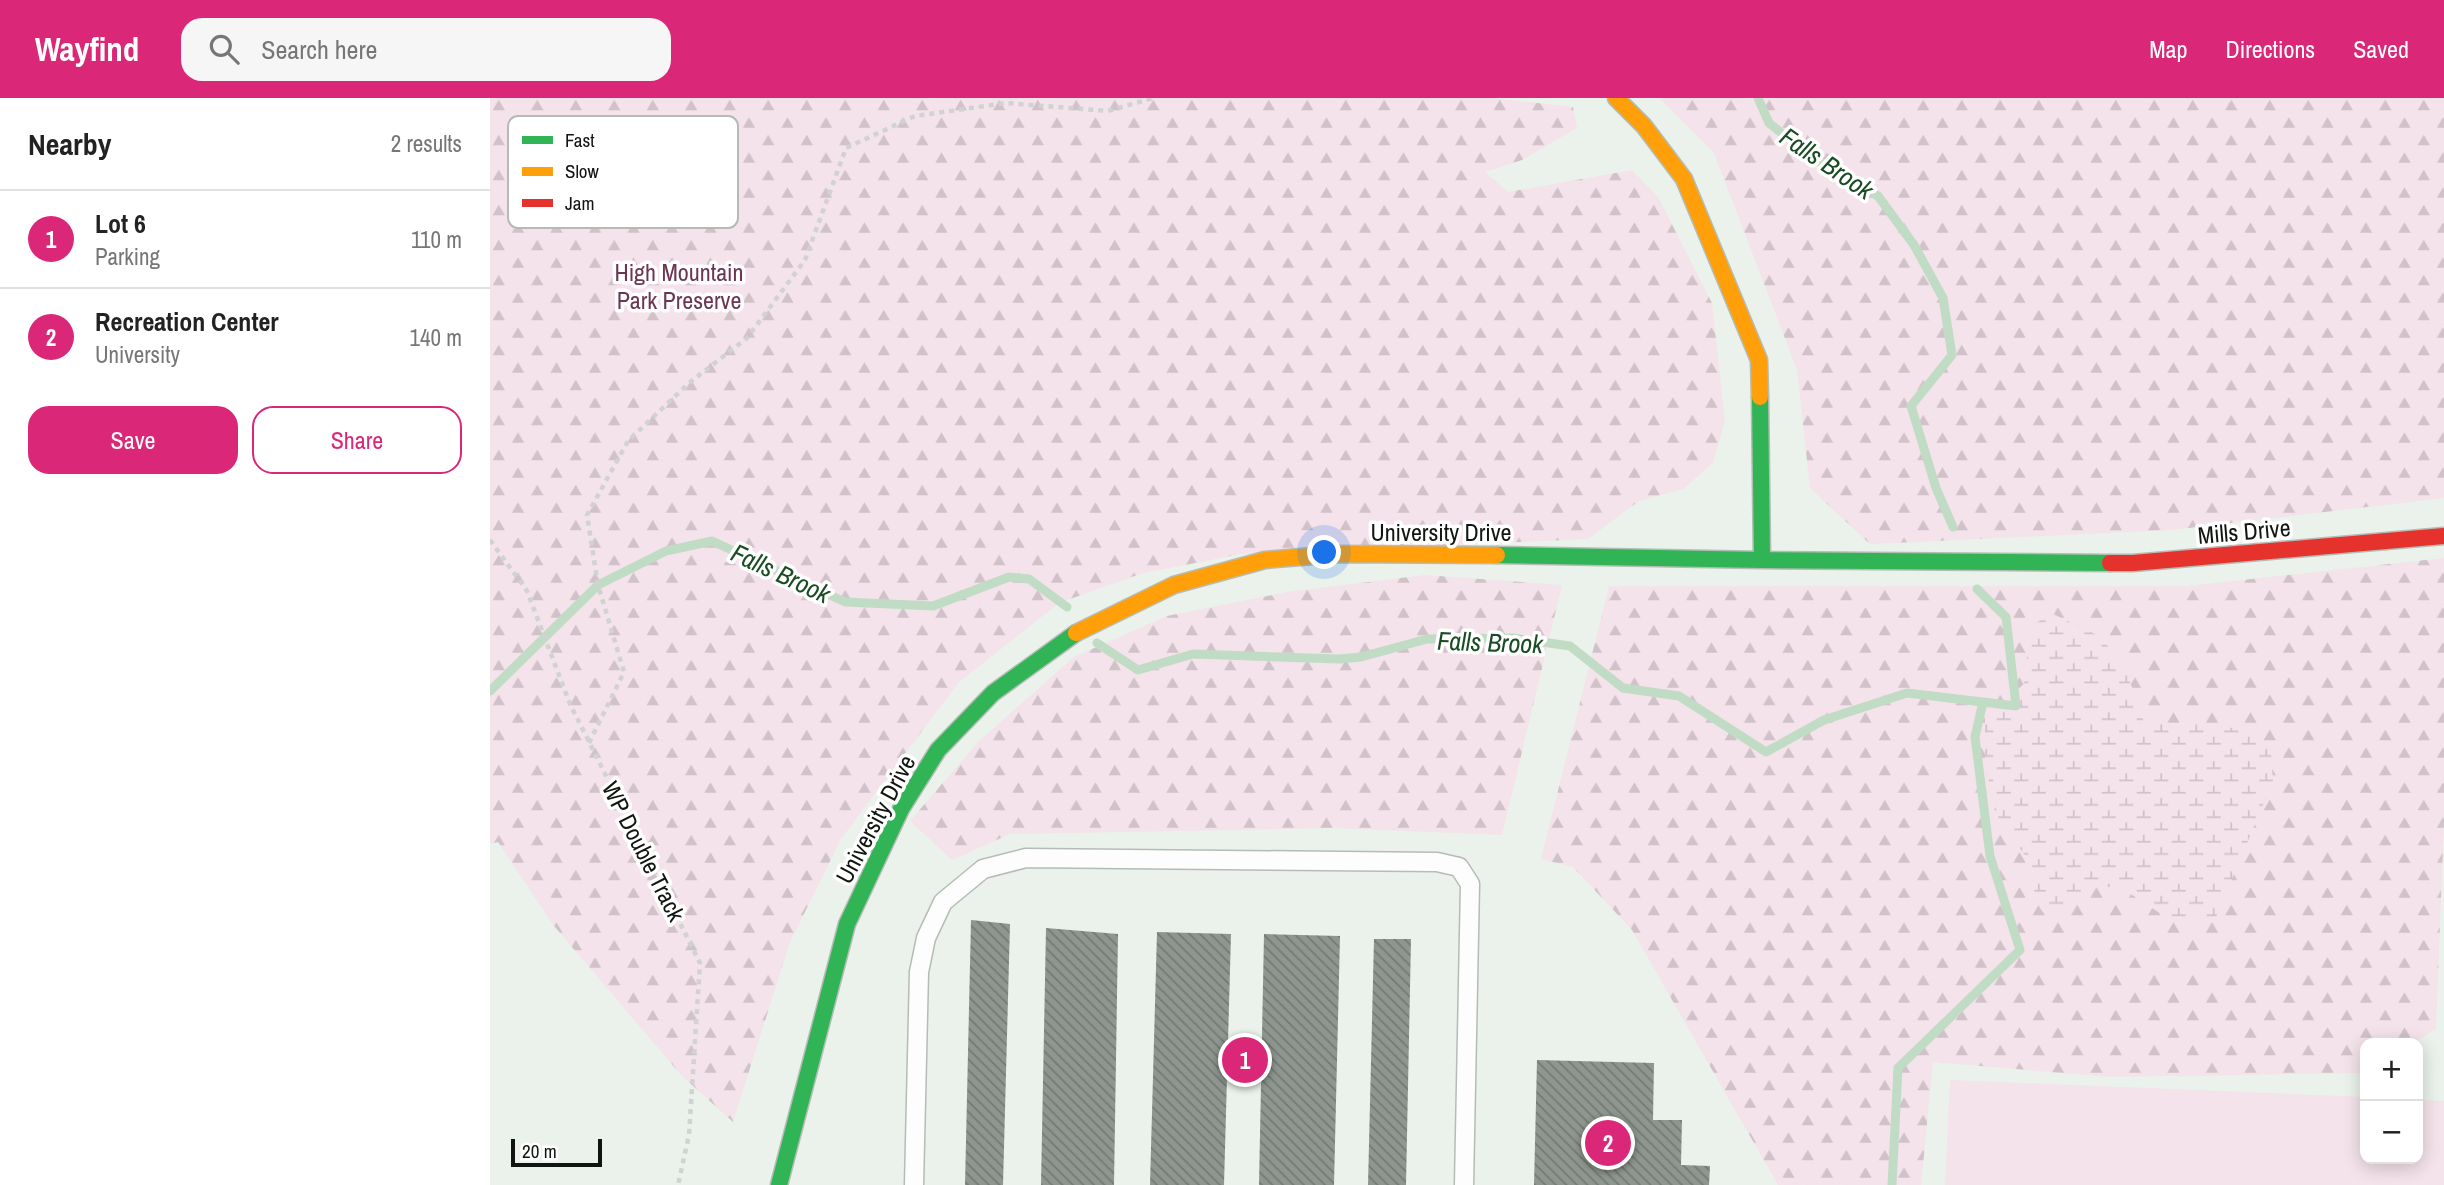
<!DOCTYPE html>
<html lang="en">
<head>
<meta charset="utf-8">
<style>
	body { margin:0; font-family:"Archivo Narrow",sans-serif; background:#f6f6f6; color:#222 }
	.controls { position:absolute; right:21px; bottom:21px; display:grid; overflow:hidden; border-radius:14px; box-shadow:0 4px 18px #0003 }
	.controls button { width:63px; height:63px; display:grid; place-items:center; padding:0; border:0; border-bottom:2px solid #e0e0e0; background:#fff; color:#222; font:35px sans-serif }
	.scale { position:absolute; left:21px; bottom:18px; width:91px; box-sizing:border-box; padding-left:7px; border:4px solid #101510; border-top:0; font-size:19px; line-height:24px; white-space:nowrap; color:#101510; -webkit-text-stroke:5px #fff; paint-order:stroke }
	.you { position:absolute; left:835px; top:455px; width:24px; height:24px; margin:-18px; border:5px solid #fff; border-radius:50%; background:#1a73e8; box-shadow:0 0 0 10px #1a73e833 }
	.badge { display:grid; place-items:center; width:46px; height:46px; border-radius:50%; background:#db2777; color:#fff; font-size:23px; font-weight:700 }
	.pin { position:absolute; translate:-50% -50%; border:4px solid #fff; box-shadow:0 2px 7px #0006 }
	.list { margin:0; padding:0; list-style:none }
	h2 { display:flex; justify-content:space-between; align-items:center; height:91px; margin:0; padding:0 28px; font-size:30px }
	h2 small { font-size:23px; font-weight:400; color:#767676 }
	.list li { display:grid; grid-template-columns:46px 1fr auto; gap:21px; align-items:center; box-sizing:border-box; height:98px; padding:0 28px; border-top:2px solid #e0e0e0 }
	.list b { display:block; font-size:26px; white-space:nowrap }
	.list p { margin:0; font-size:23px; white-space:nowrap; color:#767676 }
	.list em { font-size:23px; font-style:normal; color:#767676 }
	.actions { display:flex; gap:14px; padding:21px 28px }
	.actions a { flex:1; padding:16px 0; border:2px solid #db2777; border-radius:21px; text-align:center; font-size:24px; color:#db2777 }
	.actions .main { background:#db2777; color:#fff }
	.icon { flex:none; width:38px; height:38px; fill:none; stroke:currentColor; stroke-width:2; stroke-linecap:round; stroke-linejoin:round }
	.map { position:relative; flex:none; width:1954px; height:1087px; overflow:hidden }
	header { display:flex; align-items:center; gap:42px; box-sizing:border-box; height:98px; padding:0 35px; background:#db2777; color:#fff }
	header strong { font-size:33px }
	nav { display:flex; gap:38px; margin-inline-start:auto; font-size:24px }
	.search { width:490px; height:63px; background:#f6f6f6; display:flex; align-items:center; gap:18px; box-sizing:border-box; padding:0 24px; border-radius:21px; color:#767676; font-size:26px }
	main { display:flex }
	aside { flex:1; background:#fff }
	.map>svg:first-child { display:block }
	.forest { fill:url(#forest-firs); fill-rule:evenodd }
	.wetland { fill:url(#wetland-marsh) }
	.pitch { fill:#f4e3ea }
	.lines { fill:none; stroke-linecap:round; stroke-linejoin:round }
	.stream { stroke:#c1dcc4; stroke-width:9 }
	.building { fill:url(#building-back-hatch) }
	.lane-casing { stroke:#b5bcb6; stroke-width:21 }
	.fast-casing { stroke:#b5bcb6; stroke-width:19 }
	.slow-casing { stroke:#b5bcb6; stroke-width:19 }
	.jam-casing { stroke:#b5bcb6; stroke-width:19 }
	.path { stroke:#d0d3d1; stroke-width:4.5; stroke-dasharray:5 5; stroke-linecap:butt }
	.lane { stroke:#fcfdfc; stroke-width:18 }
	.fast { stroke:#30b455; stroke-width:16 }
	.slow { stroke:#ff9f0a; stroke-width:16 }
	.jam { stroke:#e5322d; stroke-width:16 }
	.labels { text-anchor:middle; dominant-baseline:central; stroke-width:7; stroke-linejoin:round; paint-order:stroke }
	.park-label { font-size:24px; fill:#6b3553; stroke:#fff }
	.street-label { font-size:24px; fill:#101510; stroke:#fff }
	.water-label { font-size:26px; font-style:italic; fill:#194c24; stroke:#fff }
	.key { fill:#fff; stroke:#b7b9b7; stroke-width:2 }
	.key-label { font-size:19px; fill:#101510 }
</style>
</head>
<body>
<header>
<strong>Wayfind</strong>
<div class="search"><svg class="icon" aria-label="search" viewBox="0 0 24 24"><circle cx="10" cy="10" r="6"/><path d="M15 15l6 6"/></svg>Search here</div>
<nav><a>Map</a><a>Directions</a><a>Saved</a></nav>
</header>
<main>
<aside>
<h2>Nearby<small>2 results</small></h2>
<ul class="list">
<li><span class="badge">1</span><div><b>Lot 6</b><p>Parking</p></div><em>110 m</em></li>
<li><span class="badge">2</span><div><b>Recreation Center</b><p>University</p></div><em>140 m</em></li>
</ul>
<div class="actions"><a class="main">Save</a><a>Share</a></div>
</aside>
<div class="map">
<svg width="1954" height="1087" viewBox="0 0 1954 1087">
	<defs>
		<pattern id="forest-firs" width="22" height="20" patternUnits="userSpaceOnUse" patternTransform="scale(1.75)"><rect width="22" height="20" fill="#f4e3ea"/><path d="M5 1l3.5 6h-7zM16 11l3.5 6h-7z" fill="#d0c2c8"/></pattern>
		<pattern id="wetland-marsh" width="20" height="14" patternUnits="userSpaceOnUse" patternTransform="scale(1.75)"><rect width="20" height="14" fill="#f4e3ea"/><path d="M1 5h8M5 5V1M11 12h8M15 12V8" fill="none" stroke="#d0c2c8"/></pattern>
		<pattern id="building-back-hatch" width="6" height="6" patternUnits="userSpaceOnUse" patternTransform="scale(1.75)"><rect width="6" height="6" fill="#8e978f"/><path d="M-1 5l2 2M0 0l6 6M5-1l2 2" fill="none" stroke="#737a73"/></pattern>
	</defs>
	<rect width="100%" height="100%" fill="#eaf2eb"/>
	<path class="forest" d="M0,0H1002L1083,9L1087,30L1032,62L995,74L1018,94L1142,72L1168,99L1222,205L1235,323L1223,365L1193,391L1149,403L1098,441L752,456L653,475L569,505L469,584L351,741L300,844L243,1024L192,978L64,828L8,744L0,746Z
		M1169,0H1954V400L1682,432L1380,446L1320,390L1307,272L1224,55Z
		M1954,460V723L1946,931L1923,945H1875V975L1620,979L1443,964L1431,1087H1288L1142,832L1083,769L1051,761L1119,488H1697ZM1636,573L1654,624L1733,627L1684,824L1630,789H1599L1563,815L1545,802L1542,767L1509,722L1495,622L1534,586Z
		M935,477L1072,487L1012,737L844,730L520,736L462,762L420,723L488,644L584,559L677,518L797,494Z"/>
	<path class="wetland" d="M1561,515L1611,539L1636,573L1654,624L1733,627L1766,638L1781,655L1783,683L1726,819L1684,824L1630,789H1599L1563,816L1552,813L1545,802L1542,767L1509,722L1495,668V622L1534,586L1540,529Z"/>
	<path class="pitch" d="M1460,982L1875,999V1061H1928V1002L1954,1003V1087H1455Z"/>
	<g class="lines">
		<path class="stream" d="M1268,0L1279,25L1323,60L1388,98L1424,147L1453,200L1462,257L1421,308L1446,390L1463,429
			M607,545L648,572L703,556L849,561L871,559L937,541L1023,540L1080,548L1133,590L1189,598L1276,654L1334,622L1417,595L1526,608L1516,519L1487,491
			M0,593L108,487L176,453L222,443L355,504L443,508L519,479L539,481L577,509
			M1402,1087L1408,970L1530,852L1500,758L1485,639L1493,604"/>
	</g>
	<path class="building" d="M481,822L520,826L513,1087H475Z
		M556,830L628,836L624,1087H551Z
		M667,834L741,836L734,1087H660Z
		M774,836L850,838L844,1087H769Z
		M884,841H921L916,1087H878Z
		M1047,962L1164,965L1163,1022H1192L1191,1067L1220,1068L1219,1087H1044Z"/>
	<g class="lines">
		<g class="lane-casing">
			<path id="lane" d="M424,1087L429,874L436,840L453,804L493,771L536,760L947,764L969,769L980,786L974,1087"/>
		</g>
		<g class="fast-casing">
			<path id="fast" d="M1270,299L1272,462
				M1007,457L1272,462L1620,465
				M289,1087L357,826L411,711L448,652L503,595L586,535"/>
		</g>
		<g class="slow-casing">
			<path id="slow" d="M1126,0L1154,28L1194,81L1269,262L1270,299
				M586,535L684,487L775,462L847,456L1007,457"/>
		</g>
		<g class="jam-casing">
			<path id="jam" d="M1620,465H1643L1954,438"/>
		</g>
		<path class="path" d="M0,442L37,493L80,606L210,865L199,1037L188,1087
			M99,645L134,574L108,487L97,417L138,343L199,285L257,240L315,162L356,50L425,18L516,5L618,13L663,0"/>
		<use href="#lane" class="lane"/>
		<use href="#fast" class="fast"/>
		<use href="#slow" class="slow"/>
		<use href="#jam" class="jam"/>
	</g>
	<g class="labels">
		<g class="park-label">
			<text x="189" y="174">High Mountain<tspan x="189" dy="28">Park Preserve</tspan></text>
		</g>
		<g class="street-label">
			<text transform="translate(1754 433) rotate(-5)">Mills Drive</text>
			<text x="951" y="434">University Drive</text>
			<text transform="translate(385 721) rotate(-62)">University Drive</text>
			<text transform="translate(154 753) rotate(63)">WP Double Track</text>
		</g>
		<g class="water-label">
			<text transform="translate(1337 65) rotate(34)">Falls Brook</text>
			<text transform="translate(291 475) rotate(25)">Falls Brook</text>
			<text transform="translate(1000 544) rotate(2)">Falls Brook</text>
		</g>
	</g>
	<rect x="18" y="18" width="230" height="112" rx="10" class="key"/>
	<rect x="32" y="38" width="31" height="8" fill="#30b455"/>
	<rect x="32" y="69" width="31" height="9" fill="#ff9f0a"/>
	<rect x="32" y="101" width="31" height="8" fill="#e5322d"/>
	<g class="key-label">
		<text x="75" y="49">Fast</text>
		<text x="75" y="80">Slow</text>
		<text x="75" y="112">Jam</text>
	</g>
</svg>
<div class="controls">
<button>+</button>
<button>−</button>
</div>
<div class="scale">20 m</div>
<div class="you"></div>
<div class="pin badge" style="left:755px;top:962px">1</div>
<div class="pin badge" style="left:1118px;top:1045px">2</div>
</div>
</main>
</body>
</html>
